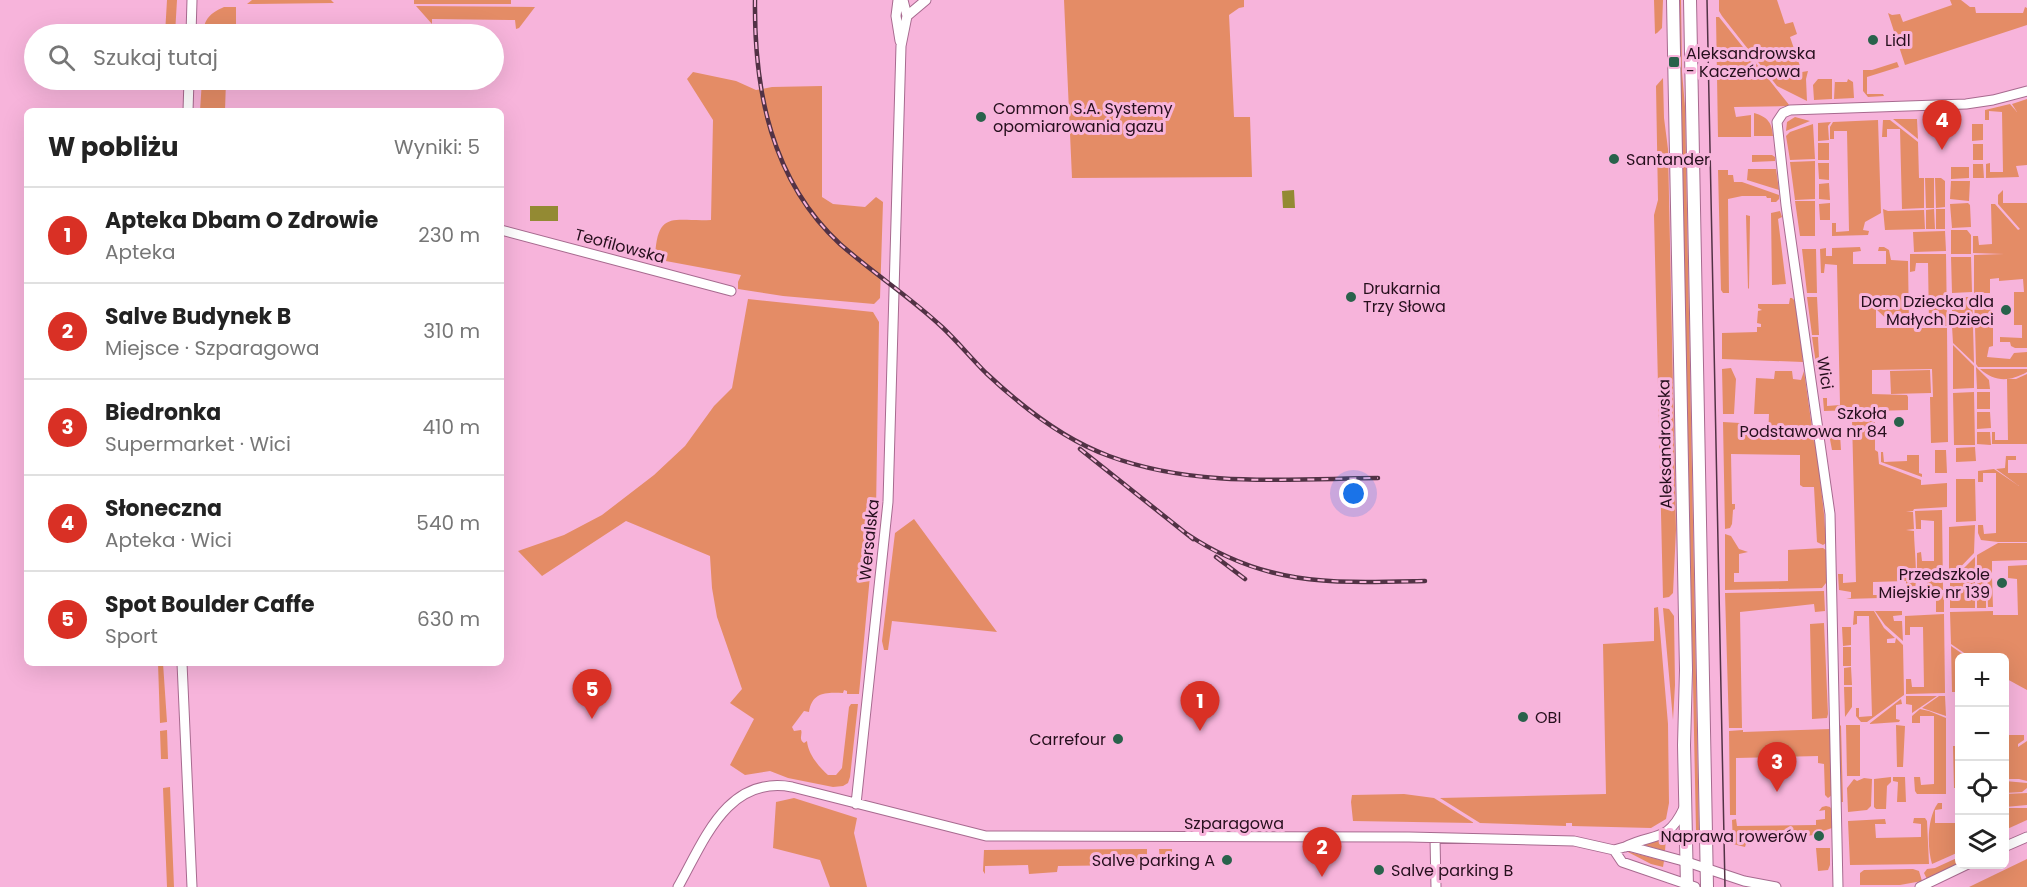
<!DOCTYPE html>
<html lang="pl">
<head>
<meta charset="utf-8">
<style>
	body { margin:0; font-family:Poppins,sans-serif; background:#f2f2f2; color:#222 }
	.controls { position:absolute; right:18px; bottom:18px; display:grid; overflow:hidden; border-radius:9px; box-shadow:0 6px 24px #0002 }
	.controls button { width:54px; height:54px; display:grid; place-items:center; padding:0; border:0; border-bottom:2px solid #e0e0e0; background:#fff; color:#222; font:30px sans-serif }
	.you { position:absolute; left:1354px; top:494px; width:21px; height:21px; margin:-15px; border:4px solid #fff; border-radius:50%; background:#1a73e8; box-shadow:0 0 0 9px #1a73e833 }
	.badge { display:grid; place-items:center; width:39px; height:39px; border-radius:50%; background:#d93025; color:#fff; font-size:20px; font-weight:700 }
	.pin { position:absolute; translate:-50% -50px; filter:drop-shadow(0 2px 3px #0008) }
	.pin::after { content:''; position:absolute; top:32px; width:21px; height:18px; background:inherit; clip-path:polygon(0 0,100% 0,50% 100%) }
	.list { margin:0; padding:0; list-style:none }
	h2 { display:flex; justify-content:space-between; align-items:center; height:78px; margin:0; padding:0 24px; font-size:26px }
	h2 small { font-size:20px; font-weight:400; color:#767676 }
	.list li { display:grid; grid-template-columns:39px 1fr auto; gap:18px; align-items:center; box-sizing:border-box; height:96px; padding:0 24px; border-top:2px solid #e0e0e0 }
	.list b { display:block; font-size:22px; white-space:nowrap }
	.list p { margin:0; font-size:20px; white-space:nowrap; color:#767676 }
	.list em { font-size:20px; font-style:normal; color:#767676 }
	.icon { flex:none; width:33px; height:33px; fill:none; stroke:currentColor; stroke-width:2; stroke-linecap:round; stroke-linejoin:round }
	.map { position:relative; flex:none; width:2027px; height:887px; overflow:hidden }
	.search { position:absolute; background:#fff; box-shadow:0 6px 24px #0002; left:24px; top:24px; width:480px; height:66px; display:flex; align-items:center; gap:15px; box-sizing:border-box; padding:0 21px; border-radius:33px; color:#767676; font-size:22px }
	.panel { position:absolute; background:#fff; box-shadow:0 6px 24px #0002; left:24px; top:108px; width:480px; height:558px; border-radius:9px }
	.map>svg:first-child { display:block }
	.green { fill:#e48c66 }
	.water { fill:#938a33 }
	.lines { fill:none; stroke-linecap:round; stroke-linejoin:round }
	.minor-casing { stroke:#a76a8f; stroke-width:11 }
	.major-casing { stroke:#a76a8f; stroke-width:14 }
	.minor { stroke:#fff; stroke-width:9 }
	.major { stroke:#fff; stroke-width:12 }
	.tram { stroke:#523245; stroke-width:1.5 }
	.rail-casing { stroke:#523245; stroke-width:4.5 }
	.rail { stroke:#f7b4db; stroke-width:2; stroke-dasharray:7; stroke-linecap:butt }
	.poi-dot { fill:#29624b; stroke:#f7b4db; stroke-width:2 }
	.labels { text-anchor:middle; dominant-baseline:central; stroke-width:6; stroke-linejoin:round; paint-order:stroke }
	.poi-label { font-size:16px; fill:#260f1d; stroke:#f7b4db; text-anchor:start }
	.street-label { font-size:16px; fill:#260f1d; stroke:#f7b4db }
</style>
</head>
<body>
<div class="map">
<svg width="2027" height="887" viewBox="0 0 2027 887">
	<rect width="100%" height="100%" fill="#f7b4db"/>
	<path class="green" d="M167,0H177L175,34H165Z
		M252,0H331L334,3L247,4Z
		M414,0H511V4H414Z
		M1064,0H1244V7L1239,8L1229,15L1234,117H1250L1252,177L1072,178Z
		M1654,0H1663L1662,28L1657,33L1655,34Z
		M1679,0H1681L1682,72L1685,107L1699,834H1696V830Z
		M1719,0H1777L1785,24L1793,22L1797,34L1790,37L1802,72L1808,71L1806,79L1807,101L1777,86L1722,16L1719,11Z
		M1950,0H1961L1970,7H1975L1976,13H2023L2025,7L2027,8V25L1905,65L1888,13L1892,15L1900,14L1903,22L1952,5Z
		M416,6L535,7L519,28L516,29L515,20L432,19V24Z
		M224,7H236V29H227V34H203C204,19 210,13 224,7Z
		M1716,17H1719L1790,106L1734,107L1736,117L1751,115V137H1718Z
		M1897,62L1899,67L1867,77V94H1883L1884,96L1868,97L1863,91V70H1872Z
		M693,72L736,81L756,90L772,87L822,86V197L833,204L865,207L876,197L883,202L880,298L874,304L783,296L738,289V282L741,275L655,259C657,209 673,222 711,220L713,120L687,79Z
		M1663,78L1664,118L1668,149L1676,530L1673,593L1669,597L1663,598L1654,215L1658,200L1656,86Z
		M1818,79H1832V99L1814,100L1813,85Z
		M1835,79V82H1847L1848,79L1853,82L1854,98L1834,99Z
		M202,80H226L225,111H200Z
		M2027,99V165L2016,166L2019,177L1986,178V164L1990,163V172H2003L2002,112L1989,111V120H1985V110L2010,104L2017,112L2012,104Z
		M1754,113C1768,117 1772,123 1773,136H1754Z
		M1795,117L1810,121L1786,131L1787,122Z
		M1893,119H1917L1918,139Z
		M1878,120L1881,213L1865,222L1863,230L1869,231L1868,235L1832,236V223H1836V232L1849,231L1847,131H1834V139H1830V127L1833,122Z
		M1883,120H1890L1918,142L1919,178H1924V208L1902,209L1900,129H1887V137H1882Z
		M1831,122L1828,126L1829,140L1818,141V123Z
		M1813,124L1815,159L1790,160L1786,136L1790,132Z
		M1972,124H1983V140L1972,141Z
		M1818,143H1829V160H1818Z
		M1973,144H1983V160H1973Z
		M1752,155H1772L1775,157V161L1752,162Z
		M1815,161V199L1795,200L1790,162Z
		M1818,163H1829V180L1819,179Z
		M1973,164H1983L1984,178H1973Z
		M1951,167H1969V178L1951,179Z
		M1748,169H1776L1779,190L1747,180Z
		M1718,170H1728V175H1733L1734,182H1742L1779,195V199L1776,202H1771V198H1767L1766,196H1742L1728,199L1729,293H1723L1721,290Z
		M1925,178H1934V208H1926Z
		M1935,178H1941L1945,181V207L1936,208Z
		M1951,181H1970L1969,201L1950,199Z
		M1829,183L1830,200L1819,199V184Z
		M2003,190V203H2027V348H2015L2011,346L2010,342H2000V337L2022,338V325H2014V292H2024L2023,279L1999,281V278L1990,279V293H1974V255L2004,254L1973,253V236H1978L1979,245L1992,244L1991,204H1995L2018,230L2020,229L1998,204V195Z
		M1795,201H1815V236H1800Z
		M1830,203V220H1820L1819,204Z
		M1968,203L1970,205L1971,227L1952,228L1950,204Z
		M1883,209L1888,211L1924,210L1925,229L1885,230Z
		M1934,209L1935,229H1926V210Z
		M1936,209H1945V229H1936Z
		M1780,211L1782,217L1778,219L1786,284L1772,285L1771,213Z
		M1746,215L1750,216L1749,289L1748,288Z
		M1951,230H1967L1971,235V254H1951Z
		M1945,231L1946,251L1914,252L1913,232Z
		M1860,247L1861,251L1853,252V264H1886V251H1878L1879,247H1884L1889,250L1891,260L1908,261L1909,326L1894,325L1898,324V318H1892V324L1876,309V328H1947L1948,442L1931,443L1930,397H1933L1932,369L1872,370V394L1907,395L1908,397V410L1875,411V450L1878,452L1879,464L1921,480V485L1947,483V507L1914,509L1913,511H1906L1913,512L1914,529L1906,530L1914,531C1914,548 1919,583 1913,597L1898,598V594H1906V581L1873,582V595H1880V598L1846,599L1851,598V592L1839,590L1838,574H1843V583L1856,582L1852,419L1858,418V412H1854L1853,410L1824,411L1823,398H1827V406L1840,405L1837,265L1825,264L1824,273H1821L1820,249L1826,248V256H1832V248Z
		M1802,249H1816L1817,293H1807Z
		M1910,254H1946L1947,326H1911V315H1916L1917,324L1929,323L1928,263H1916L1915,271L1910,272Z
		M1951,257H1971L1972,292L1952,293Z
		M1992,296V322L1975,323L1974,297Z
		M1807,297H1817L1819,335H1812Z
		M1952,297H1972L1973,322L1952,323Z
		M1790,298H1792L1796,302L1803,362L1722,359V333L1757,332V327H1761V324L1757,323L1758,311L1762,310L1758,308V304H1789Z
		M748,299L873,312L879,322L876,511L859,694H847V691L844,690L843,693C826,692 812,692 809,712L804,711L792,727L794,731L801,730C803,734 798,739 804,743L807,741C808,754 819,767 828,775H836L842,768L849,707L851,704H858L850,777L848,783L843,786L833,787L788,778L770,771L745,775L730,765L754,719L730,703L742,689L717,617L712,588L710,556L626,521L542,576L518,551L564,535L602,515L654,475L685,446L714,406L732,388Z
		M1952,326H1973L1974,363L1953,343Z
		M1975,326H1993V346L1989,347L1987,357L2010,359L2014,353L2027,352V367H1978L1976,364Z
		M1812,337H1818L1820,377H1818Z
		M1953,345L1974,366V388L1953,389Z
		M1976,367L1989,380L1990,389H1977Z
		M1731,368L1736,379L1734,414H1723L1722,369Z
		M1980,369H2027V372C2009,382 1995,382 1980,369Z
		M1930,370L1931,393L1891,394L1890,371Z
		M1775,371H1792L1793,379L1801,380L1804,371L1814,442L1816,443L1824,514L1826,543L1823,545L1817,542L1814,487H1803L1800,485V455L1731,454L1732,504H1735V509L1733,510L1732,524L1730,528L1725,529L1723,422L1740,423L1755,430V437L1768,438L1769,414H1754L1756,378L1774,379Z
		M2027,374V444H1992V432H1995V440H2008L2007,379H2016Z
		M1974,392L1975,445H1954L1953,393Z
		M1977,392H1990V409H1977Z
		M1977,412H1990L1991,428L1977,429Z
		M1977,432H1990L1991,445L1977,444Z
		M1829,434H1840L1841,450H1832Z
		M1975,447L1976,461L1956,462V448Z
		M1935,450H1946L1947,473H1935Z
		M1881,452H1883L1884,462L1907,461V455H1919V473L1922,474V477L1881,462Z
		M2006,456H2016V460H2008V473H2027V542H1998L1981,540L1978,533V525H1983L1984,534L1996,533V473H1983V482H1978V471L1994,469L2019,486L1996,469L2005,468Z
		M1956,479H1975L1976,521L1956,522Z
		M1942,510L1943,590H1922V587L1927,586V581H1917V553L1921,552L1922,561H1934V521L1921,520V529H1916L1915,511Z
		M914,519L997,632L892,621L888,650H884L882,641L895,533Z
		M1975,525L1974,553L1949,579V527Z
		M1725,534L1731,536L1739,549L1748,552L1739,554V573H1734V582L1788,581V550L1823,548L1826,550V583L1822,588L1725,590Z
		M1998,543H2027V560L1992,561V575L1986,576V608H1977V555Z
		M1975,557V608H1950V582Z
		M2027,565V690L2005,678L2004,658L1970,657L1951,644L1950,612L1993,611V615H2018L2017,579L2008,578V566Z
		M1987,577H1992L1993,607H1988Z
		M1824,591L1825,611L1815,612L1814,604L1740,612L1742,728H1729L1725,593Z
		M1944,593V612H1936V594Z
		M1658,607L1668,724L1669,803L1666,819L1651,828L1572,826V823H1566V826L1480,823L1440,798L1606,794L1603,644L1654,641V608Z
		M1663,608L1669,609L1674,616L1675,685L1673,720Z
		M1854,611H1874L1884,628L1895,638L1887,639V643H1895L1896,638L1903,645L1904,695L1867,722H1861L1856,716V708H1859V717L1872,716L1869,616H1857V624L1853,625Z
		M1875,611H1902V615L1893,616L1894,621H1902L1903,641L1885,625Z
		M1944,614L1945,693L1906,694V679H1911L1912,687H1924L1923,627H1910V635H1905V616Z
		M1824,623L1828,714L1827,718L1812,719L1810,624Z
		M1842,627H1851V645L1843,646Z
		M1951,646L1967,657L1960,658L1959,692H1952Z
		M1843,647H1851V666H1843Z
		M158,663H163L167,722L160,723Z
		M1851,667L1852,685H1844V668Z
		M1844,687H1852V707L1845,717Z
		M1906,696H1937L1912,713V705L1906,704Z
		M1939,696H1945L1946,716L1922,708Z
		M1901,699L1902,704L1896,705V719L1900,720L1899,722L1869,724Z
		M1920,709L1929,711L1946,718V794H1917L1915,791L1914,777H1920L1921,785L1934,784V716H1920V723H1912V716Z
		M1839,724L1841,726L1843,802H1841Z
		M1846,725H1860V776H1847Z
		M1896,725L1905,726L1903,767H1897Z
		M1831,729L1832,795L1828,798L1825,795L1824,764L1818,763V756L1736,758V815H1730L1729,731L1743,730V732Z
		M167,730L168,759H161L160,731Z
		M2005,735H2024V740L2018,744V747L2027,741V781L2019,779H2005Z
		M1953,746H1959V788H1954Z
		M1891,777V782L1887,786L1886,809H1876L1874,807V779Z
		M1893,777H1905L1906,802H1897L1898,782L1893,781Z
		M1864,778L1872,779L1871,806L1867,810L1848,812L1847,788L1854,779L1857,781Z
		M2005,781L2027,783V788L2022,792L2005,793Z
		M170,787L174,887H167L163,788Z
		M2027,793V805L2005,807V794Z
		M1404,794L1434,798L1474,823L1353,821L1351,802L1352,795Z
		M794,798L857,818L854,833L867,887H830L820,860L773,848L776,802Z
		M1938,803H1942V809L1935,810V823H1959V852L1932,864C1927,847 1927,818 1938,803Z
		M1826,806L1830,807L1832,810V828L1823,831V834L1805,836L1803,842L1802,840H1786L1784,842V837L1747,840L1745,847L1733,844L1732,820L1736,819L1737,826L1816,825V820L1825,819V810L1819,811L1822,807Z
		M2005,808H2027V820L2005,830Z
		M1914,818H1925L1927,821L1929,864L1850,865L1848,821L1885,819L1886,824H1875L1876,838L1921,837V824L1913,823Z
		M1666,838L1665,851L1637,843L1653,842Z
		M1816,848H1830V865L1828,870L1818,871Z
		M1147,849V859L1136,865L1058,866L1057,872L1029,874L1028,865L985,866V874L983,871L984,850Z
		M1159,849H1172V861H1160Z
		M1626,851L1664,861L1663,867L1651,864Z
		M1959,857V864L1927,879L1924,873L1927,869L1935,868Z
		M2027,859V887H1969Z
		M1913,869L1919,871L1922,881L1900,885H1860V873L1864,870Z"/>
	<path class="water" d="M1294,190L1295,208H1283L1282,191Z
		M530,206H558V221H530Z"/>
	<g class="lines">
		<g class="minor-casing">
			<path id="minor" d="M898,0L896,16L900,41
				M907,16L926,0
				M191,34L192,0
				M188,111L189,80
				M501,230L731,291
				M182,663L192,887
				M856,804L888,502L901,46L907,16L903,0
				M1435,838L1436,887
				M1625,847C1654,832 1667,844 1684,808
				M2004,847L2027,837
				M1614,850L1622,862L1695,887
				M678,887C704,841 727,775 792,787L986,836L1409,837L1574,841L1614,850L1628,846L1687,862L1744,881L1776,887
				M1838,887L1830,514L1786,205L1777,122L1783,113L1790,110L1966,104L1993,100L2027,91
				M1920,887L1968,864"/>
		</g>
		<g class="major-casing">
			<path id="major" d="M1673,0L1686,670L1684,745L1687,887
				M1690,0L1707,887"/>
		</g>
		<use href="#minor" class="minor"/>
		<use href="#major" class="major"/>
		<path class="tram" d="M1707,0L1725,887"/>
		<g class="rail-casing">
			<path id="rail" d="M755,0C754,90 771,180 840,244C873,273 910,297 942,327C957,341 971,358 986,373C1021,406 1062,439 1109,456C1195,488 1287,479 1378,478
				M1080,449L1193,539
				M1187,534C1266,587 1334,583 1425,581
				M1216,557L1245,579"/>
		</g>
		<use href="#rail" class="rail"/>
	</g>
	<g class="poi-dot">
		<circle cx="1873" cy="40" r="6"/>
		<rect x="1668" y="56" width="12" height="12" rx="3"/>
		<circle cx="981" cy="117" r="6"/>
		<circle cx="1614" cy="159" r="6"/>
		<circle cx="1351" cy="297" r="6"/>
		<circle cx="2006" cy="310" r="6"/>
		<circle cx="1899" cy="422" r="6"/>
		<circle cx="2002" cy="583" r="6"/>
		<circle cx="1523" cy="717" r="6"/>
		<circle cx="1118" cy="739" r="6"/>
		<circle cx="1819" cy="836" r="6"/>
		<circle cx="1227" cy="860" r="6"/>
		<circle cx="1379" cy="870" r="6"/>
	</g>
	<g class="labels">
		<g class="poi-label">
			<text x="1885" y="40">Lidl</text>
			<text x="1686" y="53">Aleksandrowska<tspan x="1686" dy="18">- Kaczeńcowa</tspan></text>
			<text x="993" y="108">Common S.A. Systemy<tspan x="993" dy="18">opomiarowania gazu</tspan></text>
			<text x="1626" y="159">Santander</text>
			<text x="1363" y="288">Drukarnia<tspan x="1363" dy="18">Trzy Słowa</tspan></text>
			<text x="1994" y="301" text-anchor="end">Dom Dziecka dla<tspan x="1994" dy="18">Małych Dzieci</tspan></text>
			<text x="1887" y="413" text-anchor="end">Szkoła<tspan x="1887" dy="18">Podstawowa nr 84</tspan></text>
			<text x="1990" y="574" text-anchor="end">Przedszkole<tspan x="1990" dy="18">Miejskie nr 139</tspan></text>
			<text x="1535" y="717">OBI</text>
			<text x="1106" y="739" text-anchor="end">Carrefour</text>
			<text x="1807" y="836" text-anchor="end">Naprawa rowerów</text>
			<text x="1215" y="860" text-anchor="end">Salve parking A</text>
			<text x="1391" y="870">Salve parking B</text>
		</g>
		<g class="street-label">
			<text transform="translate(620 246) rotate(15)">Teofilowska</text>
			<text transform="translate(1825 373) rotate(81)">Wici</text>
			<text transform="translate(1665 444) rotate(-91)">Aleksandrowska</text>
			<text transform="translate(869 540) rotate(-84)">Wersalska</text>
			<text x="1234" y="823">Szparagowa</text>
		</g>
	</g>
</svg>
<div class="controls">
<button>+</button>
<button>−</button>
<button><svg class="icon" aria-label="locate" viewBox="0 0 24 24"><circle cx="12" cy="12" r="6"/><path d="M12 2v4M12 18v4M2 12h4M18 12h4"/></svg></button>
<button><svg class="icon" aria-label="layers" viewBox="0 0 24 24"><path d="M12 4l9 5-9 5-9-5zM3 14l9 5 9-5"/></svg></button>
</div>
<div class="you"></div>
<div class="pin badge" style="left:1200px;top:731px">1</div>
<div class="pin badge" style="left:1322px;top:877px">2</div>
<div class="pin badge" style="left:1777px;top:792px">3</div>
<div class="pin badge" style="left:1942px;top:150px">4</div>
<div class="pin badge" style="left:592px;top:719px">5</div>
<div class="search"><svg class="icon" aria-label="search" viewBox="0 0 24 24"><circle cx="10" cy="10" r="6"/><path d="M15 15l6 6"/></svg>Szukaj tutaj</div>
<section class="panel">
<h2>W pobliżu<small>Wyniki: 5</small></h2>
<ul class="list">
<li><span class="badge">1</span><div><b>Apteka Dbam O Zdrowie</b><p>Apteka</p></div><em>230 m</em></li>
<li><span class="badge">2</span><div><b>Salve Budynek B</b><p>Miejsce · Szparagowa</p></div><em>310 m</em></li>
<li><span class="badge">3</span><div><b>Biedronka</b><p>Supermarket · Wici</p></div><em>410 m</em></li>
<li><span class="badge">4</span><div><b>Słoneczna</b><p>Apteka · Wici</p></div><em>540 m</em></li>
<li><span class="badge">5</span><div><b>Spot Boulder Caffe</b><p>Sport</p></div><em>630 m</em></li>
</ul>
</section>
</div>
</body>
</html>
